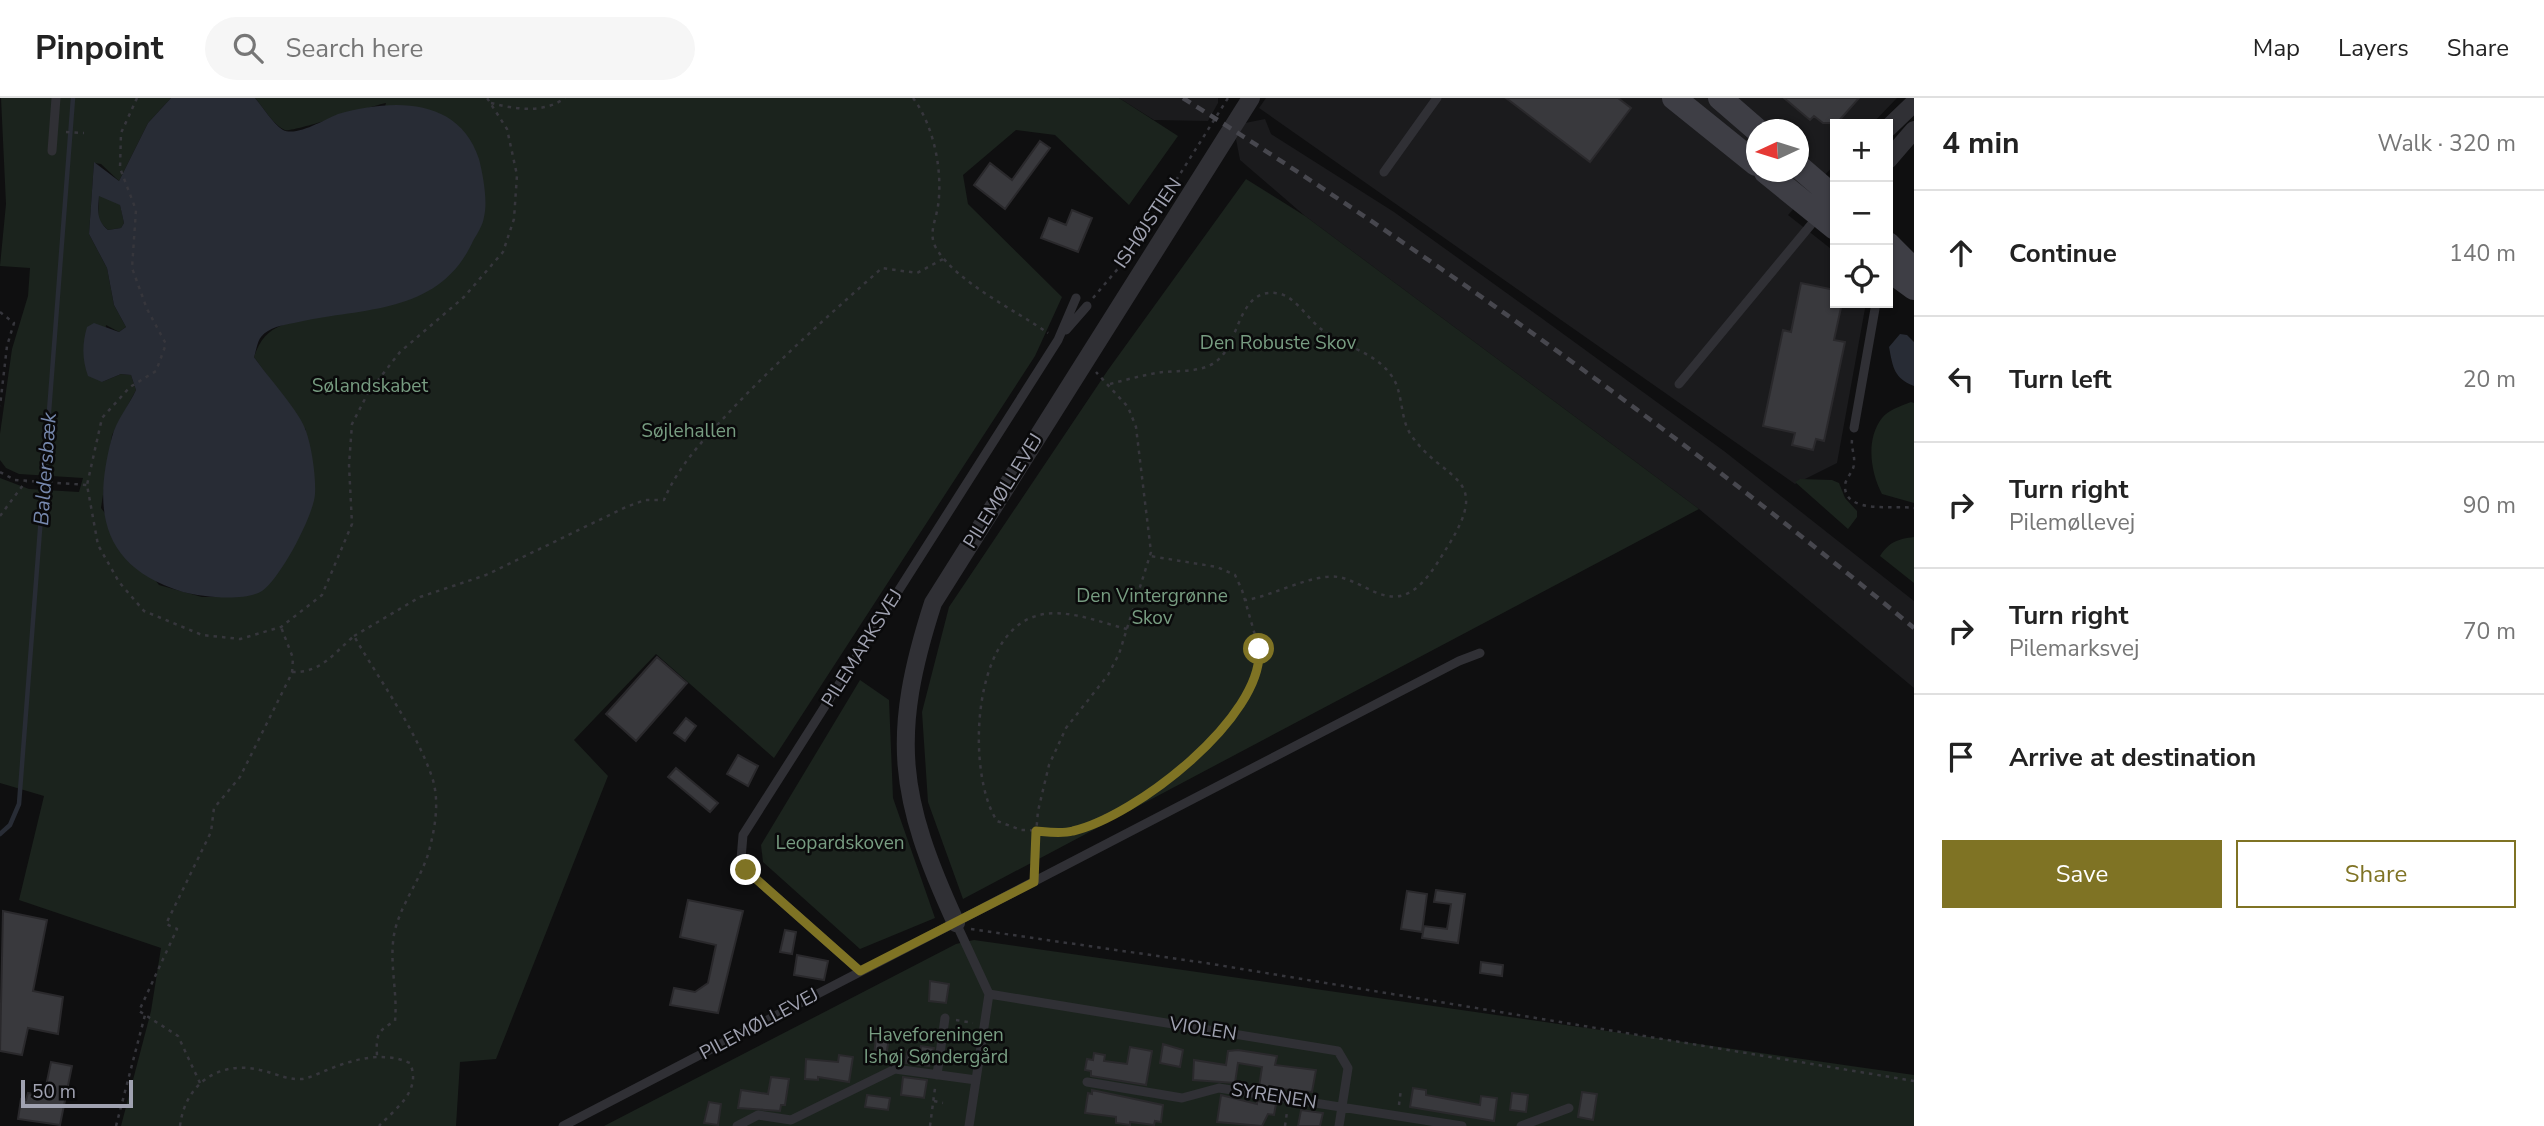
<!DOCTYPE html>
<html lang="en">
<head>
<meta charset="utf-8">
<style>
	body { margin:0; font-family:"Nunito Sans",sans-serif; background:#f6f6f6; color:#222 }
	.controls { position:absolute; right:21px; top:21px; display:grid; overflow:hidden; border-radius:0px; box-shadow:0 2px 5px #0004 }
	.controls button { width:63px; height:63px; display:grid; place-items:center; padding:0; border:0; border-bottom:2px solid #e0e0e0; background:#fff; color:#222; font:35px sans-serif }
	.compass { position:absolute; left:1746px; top:21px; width:63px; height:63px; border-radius:50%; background:#fff; box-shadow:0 2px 5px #0004; rotate:266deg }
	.scale { position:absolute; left:21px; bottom:18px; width:112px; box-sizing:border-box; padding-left:7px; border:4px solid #a0a2b1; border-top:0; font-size:19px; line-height:24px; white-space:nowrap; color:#a0a2b1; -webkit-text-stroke:5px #0a0a0b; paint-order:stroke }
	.stop { position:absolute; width:21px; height:21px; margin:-16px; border:5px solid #7f7324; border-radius:50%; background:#fff }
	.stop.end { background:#7f7324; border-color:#fff; box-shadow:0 2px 7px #0008 }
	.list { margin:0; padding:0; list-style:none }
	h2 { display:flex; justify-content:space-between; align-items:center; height:91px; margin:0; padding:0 28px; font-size:30px }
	h2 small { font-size:23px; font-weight:400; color:#767676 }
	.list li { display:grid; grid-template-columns:46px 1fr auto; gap:21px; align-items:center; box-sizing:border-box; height:126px; padding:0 28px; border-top:2px solid #e0e0e0 }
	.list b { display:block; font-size:26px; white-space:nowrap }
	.list p { margin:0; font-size:23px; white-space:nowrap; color:#767676 }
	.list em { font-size:23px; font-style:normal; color:#767676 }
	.actions { display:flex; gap:14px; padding:21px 28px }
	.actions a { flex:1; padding:16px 0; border:2px solid #7f7324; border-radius:0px; text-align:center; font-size:24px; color:#7f7324 }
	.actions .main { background:#7f7324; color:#fff }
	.icon { flex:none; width:38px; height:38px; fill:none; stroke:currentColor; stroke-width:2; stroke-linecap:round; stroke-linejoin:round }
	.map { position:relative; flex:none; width:1914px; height:1028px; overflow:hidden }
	header { display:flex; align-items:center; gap:42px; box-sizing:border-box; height:98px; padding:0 35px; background:#fff; border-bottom:2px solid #e0e0e0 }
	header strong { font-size:33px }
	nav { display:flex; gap:38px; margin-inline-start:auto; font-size:24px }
	.search { width:490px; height:63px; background:#f6f6f6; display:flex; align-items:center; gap:18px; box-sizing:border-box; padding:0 24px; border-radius:38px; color:#767676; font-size:26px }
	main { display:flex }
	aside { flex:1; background:#fff }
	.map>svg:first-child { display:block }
	.built { fill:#1b1b1d; fill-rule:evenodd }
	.green { fill:#1b231d }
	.water { fill:#282c35; fill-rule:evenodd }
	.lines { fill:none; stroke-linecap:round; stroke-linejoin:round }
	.stream { stroke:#282c35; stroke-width:4.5 }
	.building { fill:#39393d; stroke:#2a292c; stroke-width:2 }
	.path { stroke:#36363c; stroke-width:2.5; stroke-dasharray:3.5 5; stroke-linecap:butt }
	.lane { stroke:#303035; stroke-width:9 }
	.street { stroke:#303035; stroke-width:18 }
	.secondary { stroke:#3e3e45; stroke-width:24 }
	.rail { stroke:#47474e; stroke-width:4.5; stroke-dasharray:9 7; stroke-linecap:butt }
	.route { stroke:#7f7324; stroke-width:9 }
	.labels { text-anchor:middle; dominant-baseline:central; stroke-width:5; stroke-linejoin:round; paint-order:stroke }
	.street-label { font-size:19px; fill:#a0a2b1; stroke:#0a0a0b }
	.park-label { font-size:19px; fill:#779c81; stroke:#0a0a0b }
	.water-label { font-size:21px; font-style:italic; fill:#7688ad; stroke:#0a0a0b }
</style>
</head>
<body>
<header>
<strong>Pinpoint</strong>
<div class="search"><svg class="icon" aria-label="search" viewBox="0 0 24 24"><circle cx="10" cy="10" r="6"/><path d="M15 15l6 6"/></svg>Search here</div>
<nav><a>Map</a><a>Layers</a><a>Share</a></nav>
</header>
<main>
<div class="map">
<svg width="1914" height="1028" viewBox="0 0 1914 1028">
	<rect width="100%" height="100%" fill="#0f0f10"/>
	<path class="built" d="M1119,0H1218V5L1208,23L1154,22Z
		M1266,0H1897L1872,26H1835V66L1788,117L1835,154V205H1866L1837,365L1795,386L1259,10ZM1756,32H1798V74H1756Z
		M1265,21L1271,36L1394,114L1540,219L1724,353L1914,503V590L1699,411L1305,118L1240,62L1236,41L1245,25Z"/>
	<path class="green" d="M1,0H171L148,25L119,83L101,66L94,65L89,136L107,170L114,207L126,229L119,234L106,227L102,284L121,276L131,277L136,292L112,337L101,410L159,487L202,499H231L306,332L254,259C266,223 289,226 323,218L386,5C371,8 291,35 285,32C274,28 263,9 255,0H1119L1178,38L1129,107L1055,37L1016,32L963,77L968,106L1062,199L1035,258L774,660L656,556L574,642L608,678L496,961L460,964L456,1028H121L151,913L161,850L19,802L44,698L0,685V380L29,391L79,394L83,380L19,376L6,370L0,362V336L12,251L28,198L30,170L0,168L6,106Z
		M1246,81L1305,118L1699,411L963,801L928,704L922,614L949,509L1108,272Z
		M99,97L120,106L124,125L121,130L108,132L98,122Z
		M1911,304L1914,305V405L1882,396C1871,375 1865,342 1882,320C1888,312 1901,308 1911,304Z
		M1800,381L1832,382L1839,385L1845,400L1857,413V419L1848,431L1795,384Z
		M1914,439V485L1880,458C1889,444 1898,441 1914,439Z
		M860,582L889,602L893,700L935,820L860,851L763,764L761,747Z
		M974,842L1914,977V1028H604L956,846Z"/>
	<path class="water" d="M171,0H255C263,9 273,26 283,32C297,39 325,21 338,16C395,0 459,0 479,61C483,77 488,103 484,119C483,127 477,136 473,143C439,218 361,209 294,225C283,227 269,229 261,239C257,244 256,254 254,259C266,277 301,315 306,333C312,350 316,379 315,396C314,417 280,481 262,493C244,504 202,499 183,494C102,469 92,414 112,339C116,323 129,307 136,292L131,277L121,276L102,284L88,278C82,261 82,246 87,229L94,225L119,234L126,229L114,207L107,170L89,136L94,64L119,83L148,25ZM99,98L120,107L124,125L121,130L108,132C96,122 98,113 99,98Z
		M1900,236L1907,237L1914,244V288C1894,280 1893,270 1889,249Z"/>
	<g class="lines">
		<path class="stream" d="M0,736L10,727L19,706L73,0"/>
	</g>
	<path class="building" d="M1506,0H1618L1631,10L1590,64Z
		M1784,0H1859L1837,25H1823L1814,18L1810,22Z
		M1040,43L1050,50L1005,111L974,87L990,65L1012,82Z
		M1072,112L1092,120L1078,154L1041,140L1049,120L1066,127Z
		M1801,185L1835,192V205H1842L1834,242L1845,244L1824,343L1816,341L1813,352L1792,347L1795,335L1763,328L1783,232L1791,234Z
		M657,559L687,585L636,643L606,616Z
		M686,620L696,628L685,643L674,635Z
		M738,657L758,668L748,688L727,676Z
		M676,670L718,705L710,714L668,679Z
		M1436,792L1465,796L1458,845L1422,840L1424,828L1447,831L1451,806L1434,804Z
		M1407,793L1427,796L1422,834L1401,831Z
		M688,802L743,813L718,915L670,907L674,890L695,894L708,885L716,847L680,839Z
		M3,813L47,822L33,893L63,899L58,936L28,930L22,957L0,953Z
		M785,832L796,834L792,856L780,854Z
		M797,857L828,863L824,882L794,877Z
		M1481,864L1503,867L1502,878L1480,875Z
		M930,883L949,886L946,905L929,903Z
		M877,931L890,933L886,959L874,957Z
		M1163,946L1183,952L1180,969L1160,965Z
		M921,948L934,950L929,968L905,965L908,952L920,954Z
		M1130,949L1152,953L1146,987L1091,978V973L1085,972L1087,961L1093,962L1094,955L1105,957L1104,963L1127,966Z
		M1238,952L1277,958L1275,967L1316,972L1312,994L1259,989L1262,969L1238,965L1235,985L1193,982L1194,962L1226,967L1228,953Z
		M839,957L853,959L849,984L818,979V982L805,981L806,961L838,964Z
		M51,964L72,968L60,1027L18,1021L21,1001L26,1002L28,995L44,998Z
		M771,979L789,981L785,1007H781L780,1013L738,1010L741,992L768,996Z
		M903,979L927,982L924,1000L901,997Z
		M1413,990L1426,992V997L1480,1007L1481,998L1497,1000L1494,1023L1410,1009Z
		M1092,992L1163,1007L1161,1024L1155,1023L1154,1027L1130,1024V1027L1116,1025V1019L1085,1015L1088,995L1092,996Z
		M1582,994L1597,996L1593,1022L1578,1019Z
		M1512,995L1528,997L1526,1014L1510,1012Z
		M867,997L890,1000L888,1012L865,1009Z
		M1221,997L1257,1006V1003L1276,1006L1274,1017L1268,1016L1262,1028L1217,1024Z
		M709,1004L721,1006L718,1027L704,1025Z
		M1301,1012L1323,1015L1320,1028H1298Z"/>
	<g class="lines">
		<path class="path" d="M137,0L121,35L120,70L136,112L132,170L147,211L166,246L156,273L130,289L102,320L87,387L98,447L119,484L144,513L202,537L240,541L281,529L322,497L352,426L349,367L352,326L368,295L400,254L464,199L503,154L514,121L517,77L507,31L487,0
			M913,0C934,28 943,73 938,108C936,122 928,136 936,150C956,184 1015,212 1048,235
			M491,5C515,11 543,16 565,0
			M66,34L84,35
			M1093,200L1127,160L1228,0
			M0,214L14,225L7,248L0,308
			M1110,286C1125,282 1140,278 1156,275C1178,271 1205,277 1221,259C1240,239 1240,186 1281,196C1297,201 1308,221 1321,231C1343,249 1374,253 1391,277C1404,294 1399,319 1411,337C1444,385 1493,376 1448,448C1439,462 1427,484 1412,493C1386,510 1363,483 1338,479C1313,475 1273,498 1246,502
			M1852,342C1851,350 1855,357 1854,365C1854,375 1844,380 1845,390C1847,416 1895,407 1914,410
			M0,374L15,382L87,387
			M0,418L26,383
			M1127,531C1098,524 1062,508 1033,519C971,541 967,677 997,723L1021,732L1073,733L1157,692L1205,649L1250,591L1257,574L1259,551L1242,492L1235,477L1217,469L1150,458
			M354,538L420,499L486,477L626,409L645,402H664C679,366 707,338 734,309C781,260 831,215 882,170L917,175L943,161
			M292,574C321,575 333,556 354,538C380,583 415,630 432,679C440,703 435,730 429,753C421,781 402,804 395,832C388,862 398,893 395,923C377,933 376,937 377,958
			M1033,770L1038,713L1049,667L1066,630L1108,577L1119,556L1151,454L1136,329L1128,309L1096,274
			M971,831L1206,865L1914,983
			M956,922L973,925
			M200,985L178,938L139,913L177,831L166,826L211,734L214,710L240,679L292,575L293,560L281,529
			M934,1003L943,1005
			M1399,1007L1401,991
			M116,1028L145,917
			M180,1028C185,986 219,962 260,972C275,975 286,982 302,981C310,980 319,975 327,972C354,961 383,953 410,965C422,993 396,1010 379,1028
			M930,1028L935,990
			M1285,1028L1287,1014"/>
		<path class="lane" d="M52,53L56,0
			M1384,74L1437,0
			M1066,232L1087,208
			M1679,286L1819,117
			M1854,330L1876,205
			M956,825L989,896L969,1028
			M860,873L746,772L741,761L743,737L1058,242L1076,200
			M989,896L1338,953L1348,970L1339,1028
			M937,977L945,920
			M1087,984L1182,1000L1219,990L1462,1028
			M563,1028L1459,563L1480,555
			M737,1028L758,1017L791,1022L895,971L976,982
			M1521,1028L1569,1010"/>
		<path class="street" d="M1888,30L1914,5
			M1888,62L1914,32
			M956,825C898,699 890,638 933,505L1251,0"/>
		<path class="secondary" d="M1674,0L1756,66
			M1720,0L1757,32
			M1798,68L1835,100
			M1766,74L1835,130
			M1888,146L1914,172
			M1888,171L1914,190"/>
		<path class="rail" d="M1183,0C1438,161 1682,337 1914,530"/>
	</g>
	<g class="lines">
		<path class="route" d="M746,772L860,873L1034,784L1036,733C1048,734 1061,736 1073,733C1135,719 1264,619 1259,551"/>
	</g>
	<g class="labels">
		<g class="street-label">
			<text transform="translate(1148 125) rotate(-56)">ISHØJSTIEN</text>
			<text transform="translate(1003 393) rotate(-58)">PILEMØLLEVEJ</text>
			<text transform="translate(862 550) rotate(-58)">PILEMARKSVEJ</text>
			<text transform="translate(759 926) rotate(-28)">PILEMØLLEVEJ</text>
			<text transform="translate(1203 931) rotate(9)">VIOLEN</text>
			<text transform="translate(1274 998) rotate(9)">SYRENEN</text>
		</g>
		<g class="park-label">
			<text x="1278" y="245">Den Robuste Skov</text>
			<text x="370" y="288">Sølandskabet</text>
			<text x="689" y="333">Søjlehallen</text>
			<text x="1152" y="498">Den Vintergrønne<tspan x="1152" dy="22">Skov</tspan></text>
			<text x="840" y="745">Leopardskoven</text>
			<text x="936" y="937">Haveforeningen<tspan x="936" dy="22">Ishøj Søndergård</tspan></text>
		</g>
		<g class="water-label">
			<text transform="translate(45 371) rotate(-86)">Baldersbæk</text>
		</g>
	</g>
</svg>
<div class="controls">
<button>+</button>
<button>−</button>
<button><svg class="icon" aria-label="locate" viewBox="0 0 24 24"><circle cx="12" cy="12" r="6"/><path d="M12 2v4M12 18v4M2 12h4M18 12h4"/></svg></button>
</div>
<svg class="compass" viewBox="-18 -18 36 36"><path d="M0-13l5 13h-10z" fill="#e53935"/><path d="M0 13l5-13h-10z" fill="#767676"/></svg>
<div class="scale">50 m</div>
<div class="stop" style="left:1259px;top:551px"></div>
<div class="stop end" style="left:746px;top:772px"></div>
</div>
<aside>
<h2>4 min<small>Walk · 320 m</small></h2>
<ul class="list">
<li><svg class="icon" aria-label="ahead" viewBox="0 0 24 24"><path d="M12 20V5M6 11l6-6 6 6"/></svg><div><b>Continue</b></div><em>140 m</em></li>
<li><svg class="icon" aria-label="left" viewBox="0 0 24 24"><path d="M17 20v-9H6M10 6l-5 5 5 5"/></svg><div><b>Turn left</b></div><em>20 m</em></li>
<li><svg class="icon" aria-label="right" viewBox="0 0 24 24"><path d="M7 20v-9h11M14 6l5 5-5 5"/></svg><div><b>Turn right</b><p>Pilemøllevej</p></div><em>90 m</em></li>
<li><svg class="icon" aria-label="right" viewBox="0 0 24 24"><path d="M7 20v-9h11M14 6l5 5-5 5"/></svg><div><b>Turn right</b><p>Pilemarksvej</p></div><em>70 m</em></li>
<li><svg class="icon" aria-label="arrive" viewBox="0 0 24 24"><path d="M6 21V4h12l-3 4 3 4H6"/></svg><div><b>Arrive at destination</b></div></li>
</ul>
<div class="actions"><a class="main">Save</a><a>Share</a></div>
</aside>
</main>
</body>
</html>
